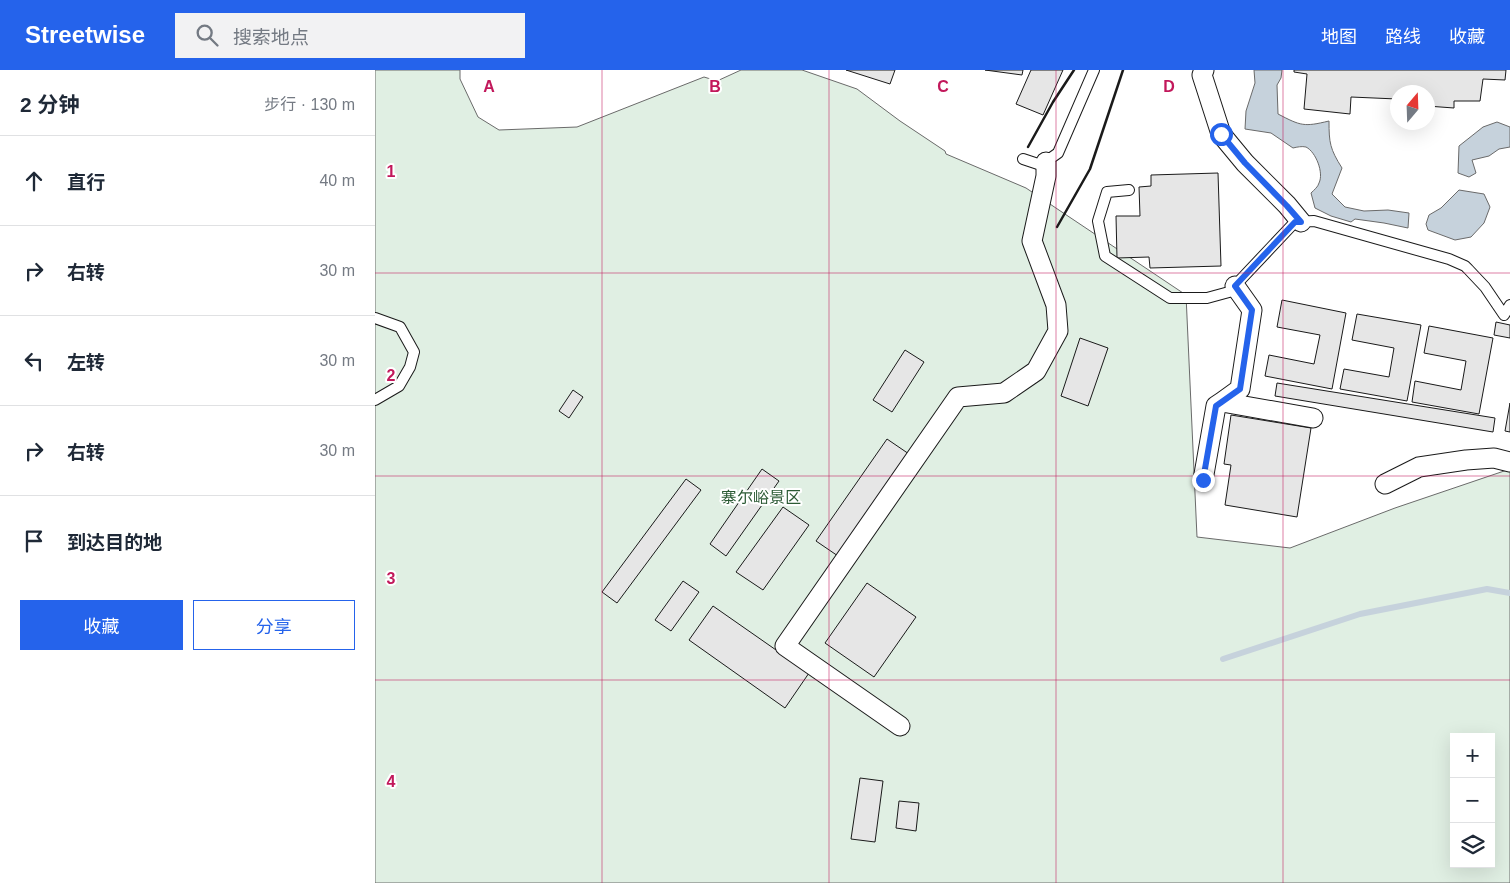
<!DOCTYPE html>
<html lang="zh">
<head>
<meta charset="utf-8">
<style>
	body { margin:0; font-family:Helvetica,"Noto Sans SC",sans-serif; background:#f2f2f3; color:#1f2937 }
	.controls { position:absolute; right:15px; bottom:15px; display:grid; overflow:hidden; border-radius:0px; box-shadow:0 5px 20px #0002 }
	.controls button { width:45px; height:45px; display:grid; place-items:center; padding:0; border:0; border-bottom:1px solid #e0e1e3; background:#fff; color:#1f2937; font:25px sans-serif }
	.compass { position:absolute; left:1015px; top:15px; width:45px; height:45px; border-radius:50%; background:#fff; box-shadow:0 5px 20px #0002; rotate:19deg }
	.stop { position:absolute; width:15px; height:15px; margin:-11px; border:4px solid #2563eb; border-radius:50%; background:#fff }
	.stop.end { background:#2563eb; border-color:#fff; box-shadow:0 1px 5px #0008 }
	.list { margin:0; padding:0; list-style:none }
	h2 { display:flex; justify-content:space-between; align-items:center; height:65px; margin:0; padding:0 20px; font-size:21px }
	h2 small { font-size:16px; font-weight:400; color:#747a83 }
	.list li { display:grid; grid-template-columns:32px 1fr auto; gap:15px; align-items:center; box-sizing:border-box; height:90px; padding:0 20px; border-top:1px solid #e0e1e3 }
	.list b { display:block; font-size:19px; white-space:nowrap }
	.list em { font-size:16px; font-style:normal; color:#747a83 }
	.actions { display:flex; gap:10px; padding:15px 20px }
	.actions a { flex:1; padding:11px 0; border:1px solid #2563eb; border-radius:0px; text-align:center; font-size:18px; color:#2563eb }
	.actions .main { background:#2563eb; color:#fff }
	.icon { flex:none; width:28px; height:28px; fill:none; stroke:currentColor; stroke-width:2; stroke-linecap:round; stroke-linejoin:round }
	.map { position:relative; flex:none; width:1135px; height:813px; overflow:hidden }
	header { display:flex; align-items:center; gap:30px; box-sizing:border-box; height:70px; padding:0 25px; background:#2563eb; color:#fff }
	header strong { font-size:24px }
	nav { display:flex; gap:28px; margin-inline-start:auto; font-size:18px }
	.search { width:350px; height:45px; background:#f2f2f3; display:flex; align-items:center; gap:12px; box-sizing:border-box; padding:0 18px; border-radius:0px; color:#747a83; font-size:19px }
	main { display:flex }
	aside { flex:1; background:#fff }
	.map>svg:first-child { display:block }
	.green { fill:#e0efe3; stroke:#6a6a6a; fill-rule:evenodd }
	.water { fill:#c6d2dc; stroke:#6a6a6a }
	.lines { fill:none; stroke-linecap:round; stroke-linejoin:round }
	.stream { stroke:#c6d2dc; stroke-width:6 }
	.building { fill:#e6e6e6; stroke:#1a1a1a }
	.lane-casing { stroke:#1a1a1a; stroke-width:12 }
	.street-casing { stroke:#1a1a1a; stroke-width:21 }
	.lane { stroke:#fff; stroke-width:10 }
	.street { stroke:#fff; stroke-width:19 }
	.wall { stroke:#1a1a1a; stroke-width:2.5 }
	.route { stroke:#2563eb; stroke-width:6 }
	.grid { fill:none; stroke:#c2185b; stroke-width:1; stroke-opacity:0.55 }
	.labels { text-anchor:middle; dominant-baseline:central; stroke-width:4; stroke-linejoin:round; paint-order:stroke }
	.park-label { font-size:16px; fill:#2b5a34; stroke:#fff }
	.grid-label { font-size:16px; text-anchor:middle; font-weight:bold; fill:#c2185b; stroke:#fff; stroke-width:4; stroke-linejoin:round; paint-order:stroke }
</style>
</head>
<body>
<header>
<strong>Streetwise</strong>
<div class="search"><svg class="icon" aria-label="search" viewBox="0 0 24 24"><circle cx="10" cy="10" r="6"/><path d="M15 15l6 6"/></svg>搜索地点</div>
<nav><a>地图</a><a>路线</a><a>收藏</a></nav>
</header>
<main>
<aside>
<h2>2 分钟<small>步行 · 130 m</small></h2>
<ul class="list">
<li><svg class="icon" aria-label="ahead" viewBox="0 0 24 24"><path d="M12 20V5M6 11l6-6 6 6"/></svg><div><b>直行</b></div><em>40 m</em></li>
<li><svg class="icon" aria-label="right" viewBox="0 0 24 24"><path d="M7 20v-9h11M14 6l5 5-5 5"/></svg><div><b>右转</b></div><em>30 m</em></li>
<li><svg class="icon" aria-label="left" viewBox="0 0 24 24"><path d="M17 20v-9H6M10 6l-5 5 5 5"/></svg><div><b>左转</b></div><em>30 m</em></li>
<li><svg class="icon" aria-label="right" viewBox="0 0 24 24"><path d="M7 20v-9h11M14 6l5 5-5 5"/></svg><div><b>右转</b></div><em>30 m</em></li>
<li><svg class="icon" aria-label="arrive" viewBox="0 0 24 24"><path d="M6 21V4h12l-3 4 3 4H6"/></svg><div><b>到达目的地</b></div></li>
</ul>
<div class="actions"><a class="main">收藏</a><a>分享</a></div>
</aside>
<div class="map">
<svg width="1135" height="813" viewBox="0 0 1135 813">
	<rect width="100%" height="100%" fill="#fff"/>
	<path class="green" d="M0,0H85V9L103,47L124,60L202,57L329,7L342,11L366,0H427L482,19L525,51L570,81L571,84L651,118L811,225L822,467L915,478L1020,438L1135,399V813H0ZM1079,667H1116V794H1079Z"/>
	<path class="water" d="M879,0H907L906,8L902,15L903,44C926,56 929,57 954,51C954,73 955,79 967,98L957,124L970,137L989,141L1013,140L1034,143L1033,158L1009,153L980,149L976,152L956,146L940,138L936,123C939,120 943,117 944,113C949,103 941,82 931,77C927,76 922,77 918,78L896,63L870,59L871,41L880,13Z
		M1122,52L1135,57V77L1124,79L1114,86L1097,90L1101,103L1094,107L1083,103L1084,76L1108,57Z
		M1084,120L1109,124L1115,137L1109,153L1096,167L1080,170L1053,160L1051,154L1054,145L1066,138Z"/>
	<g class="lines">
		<path class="stream" d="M848,589L985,544L1112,519L1135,523"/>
	</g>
	<path class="building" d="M471,0H520L515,14Z
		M610,0H648L647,5Z
		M656,0H688L668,45L641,34Z
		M919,0H1131L1130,10L1108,9L1105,31H1079V38L1052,36V22H1022V29L976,27L975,44L929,39L932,4L919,2Z
		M843,103L846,196L775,198L774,187L742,188L741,146H765L764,117L776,116V105Z
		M907,230L971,243L957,319L890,306L894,285L939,294L945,265L902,257Z
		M982,244L1046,255L1032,331L965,319L969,299L1014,307L1019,278L977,270Z
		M1121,252L1135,255V268L1119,265Z
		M1054,256L1118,268L1104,344L1037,332L1040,311L1086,320L1091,291L1049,283Z
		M705,268L733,278L713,336L686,326Z
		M530,280L549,292L517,342L498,330Z
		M902,313L1120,348L1118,362L900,326Z
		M198,320L208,327L194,348L184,341Z
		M1135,333V362L1130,361Z
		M856,345L936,358L922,447L850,435L856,395L849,394Z
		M512,369L534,384L463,486L441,471Z
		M387,399L404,411L351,486L335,474Z
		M311,409L326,420L242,533L227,522Z
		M408,437L434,455L388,520L361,502Z
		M308,511L324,522L296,561L280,550Z
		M492,513L541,547L499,607L450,573Z
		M338,536L434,603L410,638L314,570Z
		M485,708L508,711L500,772L476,769Z
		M524,731L544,733L541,761L521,758Z"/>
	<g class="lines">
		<g class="lane-casing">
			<path id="lane" d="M648,89L666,95L683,83L719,0
				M754,120L732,122L723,151L730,186L795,228H832L854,222L920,152L939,151L1074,189L1090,196L1093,199L1110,217L1129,245L1135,235
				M0,248L25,257L39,282L35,297L24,316L0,330"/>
		</g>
		<g class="street-casing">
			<path id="street" d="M829,0L827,5L846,64L870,93L912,135L926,152
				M860,216L877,240L865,319L847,332L938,348
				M828,410L841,336L847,332
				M1010,414L1044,397L1091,390L1119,388L1135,392
				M525,656L410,576L583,327L629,323L661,301L683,261L681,235L657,171L671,106V92"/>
		</g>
		<use href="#lane" class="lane"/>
		<use href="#street" class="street"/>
		<path class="wall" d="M653,77L678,32L699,0
			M682,157L715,99L748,0"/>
	</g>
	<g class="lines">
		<path class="route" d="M828,410L841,336L865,319L877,240L860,216L920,152H926L912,136L870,93L846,64"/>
	</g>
	<path class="grid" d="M227,0V813M454,0V813M681,0V813M908,0V813M0,203H1135M0,406H1135M0,610H1135"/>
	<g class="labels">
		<g class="park-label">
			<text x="386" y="427">寨尔峪景区</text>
		</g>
	</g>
	<g class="grid-label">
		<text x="114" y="22">A</text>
		<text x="340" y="22">B</text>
		<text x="568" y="22">C</text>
		<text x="794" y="22">D</text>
		<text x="16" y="107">1</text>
		<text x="16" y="311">2</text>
		<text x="16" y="514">3</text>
		<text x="16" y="717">4</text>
	</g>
</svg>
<div class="controls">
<button>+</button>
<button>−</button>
<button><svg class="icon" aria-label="layers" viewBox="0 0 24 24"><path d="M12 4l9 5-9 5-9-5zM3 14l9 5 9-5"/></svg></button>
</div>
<svg class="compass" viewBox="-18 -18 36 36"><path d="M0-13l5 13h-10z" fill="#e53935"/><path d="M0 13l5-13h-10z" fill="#747a83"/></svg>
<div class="stop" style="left:846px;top:64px"></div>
<div class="stop end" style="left:828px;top:410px"></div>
</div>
</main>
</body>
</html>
